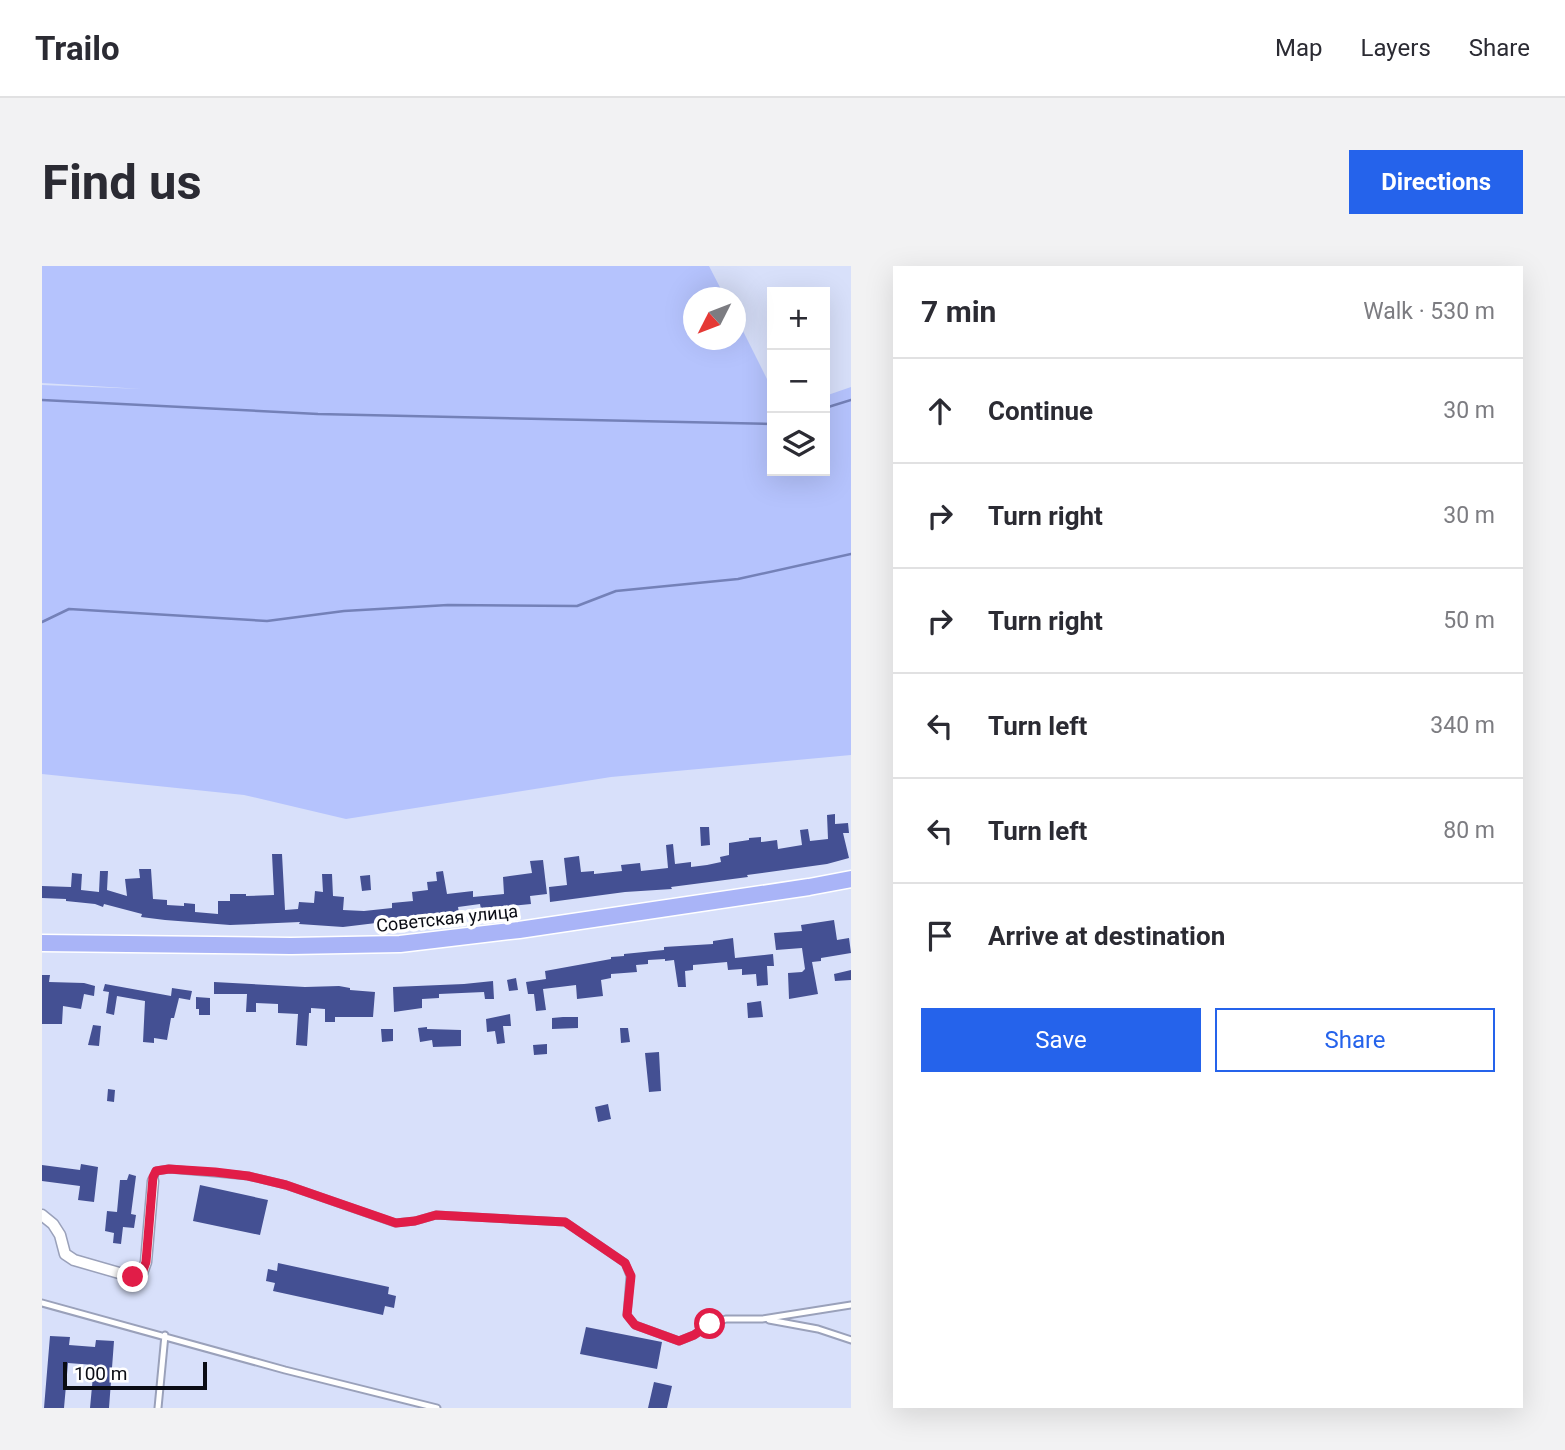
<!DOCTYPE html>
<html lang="en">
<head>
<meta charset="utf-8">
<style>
	body { margin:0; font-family:Roboto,sans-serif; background:#f2f2f3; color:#2b2b33 }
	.controls { position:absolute; right:21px; top:21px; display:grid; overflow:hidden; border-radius:0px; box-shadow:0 7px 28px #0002 }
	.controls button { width:63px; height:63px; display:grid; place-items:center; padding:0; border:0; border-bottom:2px solid #e1e1e2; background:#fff; color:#2b2b33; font:35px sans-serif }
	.compass { position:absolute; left:641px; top:21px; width:63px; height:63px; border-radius:50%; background:#fff; box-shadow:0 7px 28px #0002; rotate:228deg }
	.scale { position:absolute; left:21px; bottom:18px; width:144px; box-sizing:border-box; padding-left:7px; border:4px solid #0a0c14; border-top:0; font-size:19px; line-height:24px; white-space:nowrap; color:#0a0c14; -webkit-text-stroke:5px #fff; paint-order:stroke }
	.stop { position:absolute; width:21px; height:21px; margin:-16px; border:5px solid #e11d48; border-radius:50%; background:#fff }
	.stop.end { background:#e11d48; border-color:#fff; box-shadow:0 2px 7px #0008 }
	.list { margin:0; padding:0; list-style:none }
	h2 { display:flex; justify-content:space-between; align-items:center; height:91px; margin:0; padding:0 28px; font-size:30px }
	h2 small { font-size:23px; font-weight:400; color:#7c7c81 }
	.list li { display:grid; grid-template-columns:46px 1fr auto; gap:21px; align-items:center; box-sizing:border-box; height:105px; padding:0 28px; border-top:2px solid #e1e1e2 }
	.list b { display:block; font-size:26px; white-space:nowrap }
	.list em { font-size:23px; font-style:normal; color:#7c7c81 }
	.actions { display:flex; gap:14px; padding:21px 28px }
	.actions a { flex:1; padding:16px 0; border:2px solid #2563eb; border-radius:0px; text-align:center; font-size:24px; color:#2563eb }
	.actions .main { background:#2563eb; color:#fff }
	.icon { flex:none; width:38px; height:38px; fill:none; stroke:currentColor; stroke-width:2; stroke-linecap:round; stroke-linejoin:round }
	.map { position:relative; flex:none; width:809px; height:1142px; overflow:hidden; border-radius:0px }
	header { display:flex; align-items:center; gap:42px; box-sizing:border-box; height:98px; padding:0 35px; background:#fff; border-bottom:2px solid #e1e1e2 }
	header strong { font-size:33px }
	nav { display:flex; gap:38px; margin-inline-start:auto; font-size:24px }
	.intro { display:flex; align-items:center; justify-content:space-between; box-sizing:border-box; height:168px; padding:0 42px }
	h1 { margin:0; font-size:49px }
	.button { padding:18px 32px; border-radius:0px; background:#2563eb; color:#fff; font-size:24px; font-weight:700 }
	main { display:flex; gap:42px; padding:0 42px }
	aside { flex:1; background:#fff; border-radius:0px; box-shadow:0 7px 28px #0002 }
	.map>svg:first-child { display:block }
	.green { fill:#b5c3fd }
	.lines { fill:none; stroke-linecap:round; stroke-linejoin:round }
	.stream { stroke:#7481b8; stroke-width:2.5 }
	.building { fill:#445093 }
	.lane-casing { stroke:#9aa1ba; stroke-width:9 }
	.street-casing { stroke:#9aa1ba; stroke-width:13 }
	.primary-casing { stroke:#fff; stroke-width:19 }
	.lane { stroke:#fff; stroke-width:5 }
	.street { stroke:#fff; stroke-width:10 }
	.primary { stroke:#a9b4f7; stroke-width:16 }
	.route { stroke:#e11d48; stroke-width:9 }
	.labels { text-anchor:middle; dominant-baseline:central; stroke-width:7; stroke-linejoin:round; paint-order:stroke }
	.street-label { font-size:18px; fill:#0a0c14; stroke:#fff }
</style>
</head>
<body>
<header>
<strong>Trailo</strong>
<nav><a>Map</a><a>Layers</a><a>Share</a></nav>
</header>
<div class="intro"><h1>Find us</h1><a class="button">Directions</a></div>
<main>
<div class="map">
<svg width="809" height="1142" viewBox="0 0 809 1142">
	<rect width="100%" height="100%" fill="#d8e0fa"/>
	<path class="green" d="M0,0H667L683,31L652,32V74H694V51L730,123V205H783V130L809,121V489L569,511L304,553L202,529L0,508V119L100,123L0,117Z"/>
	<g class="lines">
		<path class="stream" d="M0,134L276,148L730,158
			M783,142L809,134
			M0,356L27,343L225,355L302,345L406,339L535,340L574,325L696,313L809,288"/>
	</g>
	<path class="building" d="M793,548V558L806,557L807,567H801L807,592L785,598L705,609L706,611L629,621L630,623L583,626L508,636L507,621L525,619L522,592L537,590L539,606L552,605V608L580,605L579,599L598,597L599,605L626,602L624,579L631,578L633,598L649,596V601L665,599L679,596L678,591L687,589V577L707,574V572L719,571V576L735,574L736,583L760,579L758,564L766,563L768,575L786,573L785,549Z
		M658,561H667L668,579L659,580Z
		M230,588H240L243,644L256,643L257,636L272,637L273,625L281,626L280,608H290L291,630L302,631L301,644L322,645L350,642V637L371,635L370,626L386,624L385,616L395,615L394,606L401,605L405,628L431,625V631L462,628L461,611L490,607L488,595L501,594L505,628L488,630L489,638L439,643L438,638L416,641L417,647L301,661L257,658L258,656L188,659L123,654L99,651L100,648L62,638L61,641L53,638L24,635V633L0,632V620L29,621L30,607L40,608L39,624L57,626L58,605H66L65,624L85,630L83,613L98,612L97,603H109L111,633L125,634V639L142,640V637L153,638V646L176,648V635H188V628H204V630L232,629Z
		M328,609L329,624L320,625L318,610Z
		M792,654L795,674L807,672L809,687L779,692V695L770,696L776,728L747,733L746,707L760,706L763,703L760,682L734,684L732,667L760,665L759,659Z
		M691,672L693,692L731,688L732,700H725L726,719L715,720L714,708L700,709V703L686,704L685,696L651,699V704L643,705L644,721H636L632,694L623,695V693L606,694V698L594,699L595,706L569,708V712L559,714L561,730L535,733L534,719L501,723L504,744L494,745L492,728H486L484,716L504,713L503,705L569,693V691L582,690V688L622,684V681L671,678V675Z
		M809,704V714L793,715L792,708Z
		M0,709H8L7,716L42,717L53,720L52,730L42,728L39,743L21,740L20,758H0Z
		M474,712L476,724L467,725L465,714Z
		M451,715L452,733H443L442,726L397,728V732L380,733V742L352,746L351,721L422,718Z
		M172,716L263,721L297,720L308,722V724L333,726L331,751H293V756H283V743L269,742V747H267L265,780L254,779L256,748L236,747V738L214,737V746H204L205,728H172Z
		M63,718L129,730L130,722L150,725L148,734L137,732L132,752H129L125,774L112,772V777L101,776L103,735L75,730L72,749L64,747L67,726L61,725Z
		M154,731L168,732V749H157V743H154Z
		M719,735L721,751L706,752L705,737Z
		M468,748L469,760H461L463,777L455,778L453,765L445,766L444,753Z
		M521,751H536V762L510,763V752Z
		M51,759L59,760L57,780L46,779Z
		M385,761V763L419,764V780L391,781L390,774L378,776L376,762Z
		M578,762H586L588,776L579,777Z
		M339,763H351V775L340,776Z
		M505,778V788L492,789L491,779Z
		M617,786L619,825L607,826L603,787Z
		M66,823L73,824L72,836L65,835Z
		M566,838L569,853L556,856L553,841Z
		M39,898L56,901L52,936L36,934L38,920L0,915V899L38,904Z
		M87,908L94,910L89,948L94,949L92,962L81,961L79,978L71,977L72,967L63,965L65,945L75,946L78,914H85Z
		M158,919L226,934L218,969L151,955Z
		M236,997L347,1021L346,1028L354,1030L352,1042L343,1040L341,1049L231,1025L233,1017L224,1015L226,1003L235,1005Z
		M544,1061L620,1076L615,1103L538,1088Z
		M8,1070L28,1071L27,1079L53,1081L54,1074L72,1075L67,1142H48L52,1099L26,1097L22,1142H2Z
		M612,1116L630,1120L625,1142H606Z"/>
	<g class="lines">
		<g class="lane-casing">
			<path id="lane" d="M111,915L114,905L127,903L206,910L244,919L353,957L373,955L394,949L523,956L583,997L588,1010L585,1049L593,1059L637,1075L652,1069L668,1058L684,1053H720L809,1039
				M0,1037L243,1104L395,1142
				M727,1054L776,1063L809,1074
				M116,1142L123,1069"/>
		</g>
		<g class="street-casing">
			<path id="street" d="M0,949L11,958L18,969L23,988L32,994L91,1011L100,1007L104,996L111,915"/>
		</g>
		<g class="primary-casing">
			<path id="primary" d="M0,677L249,680L358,678L477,664L767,621L809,613"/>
		</g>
		<use href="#lane" class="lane"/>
		<use href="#street" class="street"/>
		<use href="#primary" class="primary"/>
	</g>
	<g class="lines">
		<path class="route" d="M91,1011L100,1007L104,996L111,911L114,905L127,903L173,906L206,910L244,919L354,957L373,955L394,949L523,956L583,997L589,1010L585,1049L593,1059L637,1075L652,1069L668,1058"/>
	</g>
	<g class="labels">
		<g class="street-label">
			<text transform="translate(405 652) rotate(-6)">Советская улица</text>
		</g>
	</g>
</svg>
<div class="controls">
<button>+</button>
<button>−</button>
<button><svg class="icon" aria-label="layers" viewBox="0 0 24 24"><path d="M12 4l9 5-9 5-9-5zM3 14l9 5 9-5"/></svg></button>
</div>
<svg class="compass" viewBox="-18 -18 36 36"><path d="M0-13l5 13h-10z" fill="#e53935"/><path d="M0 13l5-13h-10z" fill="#7c7c81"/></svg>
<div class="scale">100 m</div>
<div class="stop" style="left:668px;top:1058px"></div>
<div class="stop end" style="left:91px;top:1011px"></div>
</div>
<aside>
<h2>7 min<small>Walk · 530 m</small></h2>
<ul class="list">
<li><svg class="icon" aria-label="ahead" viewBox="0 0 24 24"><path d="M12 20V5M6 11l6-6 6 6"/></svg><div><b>Continue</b></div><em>30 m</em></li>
<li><svg class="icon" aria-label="right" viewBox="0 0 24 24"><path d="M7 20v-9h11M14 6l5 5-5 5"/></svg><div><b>Turn right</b></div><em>30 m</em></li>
<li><svg class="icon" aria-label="right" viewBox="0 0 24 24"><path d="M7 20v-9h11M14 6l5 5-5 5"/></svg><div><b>Turn right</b></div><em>50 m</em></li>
<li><svg class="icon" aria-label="left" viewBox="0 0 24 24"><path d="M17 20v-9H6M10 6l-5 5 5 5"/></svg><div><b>Turn left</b></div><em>340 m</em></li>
<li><svg class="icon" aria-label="left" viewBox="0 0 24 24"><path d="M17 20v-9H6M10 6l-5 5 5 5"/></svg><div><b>Turn left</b></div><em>80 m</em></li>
<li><svg class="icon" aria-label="arrive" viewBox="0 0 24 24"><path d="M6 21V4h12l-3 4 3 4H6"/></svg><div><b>Arrive at destination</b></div></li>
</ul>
<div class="actions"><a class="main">Save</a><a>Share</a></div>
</aside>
</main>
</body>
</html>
